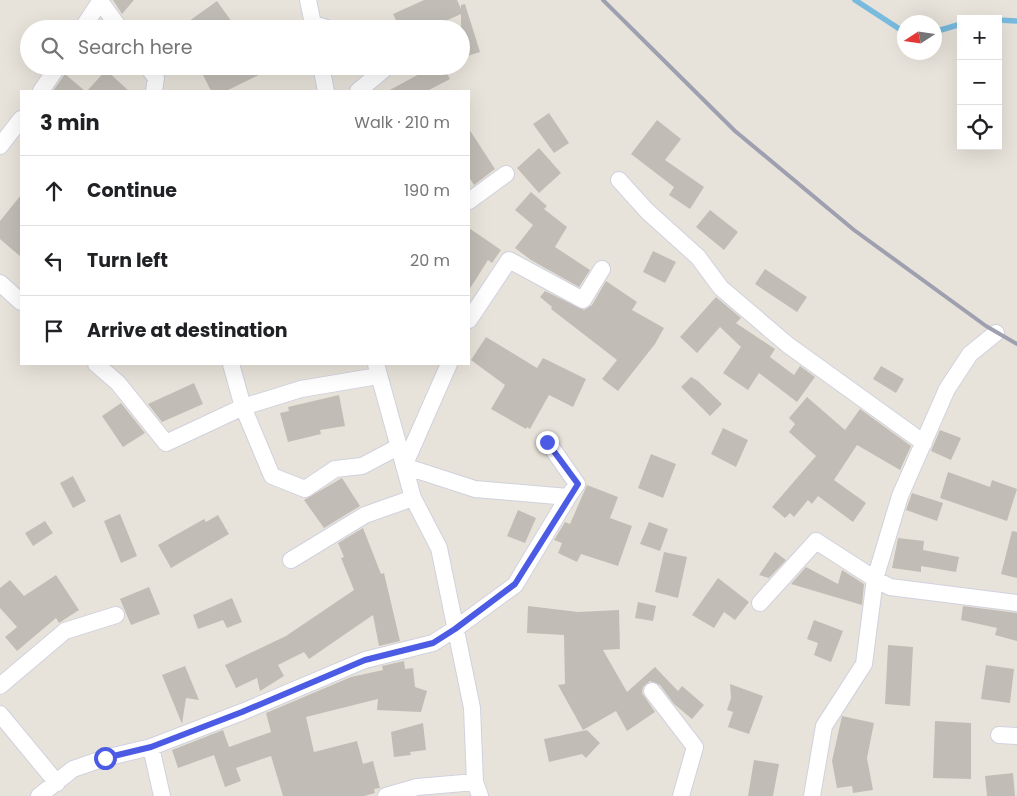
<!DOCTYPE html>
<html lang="en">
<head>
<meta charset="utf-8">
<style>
	body { margin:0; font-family:Poppins,sans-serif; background:#f2f2f2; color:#202124 }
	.controls { position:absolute; right:15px; top:15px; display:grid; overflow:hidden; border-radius:0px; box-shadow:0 5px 20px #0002 }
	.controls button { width:45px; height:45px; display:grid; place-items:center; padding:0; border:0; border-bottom:1px solid #e0e0e0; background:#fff; color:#202124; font:25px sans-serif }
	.compass { position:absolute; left:897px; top:15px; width:45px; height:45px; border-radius:50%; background:#fff; box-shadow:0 5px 20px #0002; rotate:258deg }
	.stop { position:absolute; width:15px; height:15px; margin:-11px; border:4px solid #4b5be4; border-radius:50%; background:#fff }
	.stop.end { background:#4b5be4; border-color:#fff; box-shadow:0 1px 5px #0008 }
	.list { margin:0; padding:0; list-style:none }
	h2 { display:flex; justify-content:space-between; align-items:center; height:65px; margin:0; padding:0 20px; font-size:21px }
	h2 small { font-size:16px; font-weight:400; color:#757577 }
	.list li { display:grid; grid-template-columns:32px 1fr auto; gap:15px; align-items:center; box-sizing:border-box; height:70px; padding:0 20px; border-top:1px solid #e0e0e0 }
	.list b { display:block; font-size:19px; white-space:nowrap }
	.list em { font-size:16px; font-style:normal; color:#757577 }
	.icon { flex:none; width:28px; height:28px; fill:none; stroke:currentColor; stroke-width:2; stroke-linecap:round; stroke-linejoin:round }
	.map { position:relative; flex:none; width:1017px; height:796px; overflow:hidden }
	.search { position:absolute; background:#fff; box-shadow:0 5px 20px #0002; left:20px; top:20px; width:450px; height:55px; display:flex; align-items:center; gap:12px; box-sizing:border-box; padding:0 18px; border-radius:28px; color:#757577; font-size:19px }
	.panel { position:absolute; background:#fff; box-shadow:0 5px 20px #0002; left:20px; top:90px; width:450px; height:275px; border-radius:0px }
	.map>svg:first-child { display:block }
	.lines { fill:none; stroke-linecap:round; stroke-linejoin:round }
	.stream { stroke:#78bbdf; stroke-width:5.5 }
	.building { fill:#c1bdb6 }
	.minor-casing { stroke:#d0d1df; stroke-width:18 }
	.minor { stroke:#fff; stroke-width:16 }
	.rail { stroke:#9e9faf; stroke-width:4 }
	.route { stroke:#4b5be4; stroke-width:6 }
</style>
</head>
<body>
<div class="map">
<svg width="1017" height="796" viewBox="0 0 1017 796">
	<rect width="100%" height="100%" fill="#e8e3da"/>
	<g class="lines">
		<path class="stream" d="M855,0L901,30H904
			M998,20L1017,21
			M934,32L961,24"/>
	</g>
	<path class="building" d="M113,0H134L122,14Z
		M424,0H457L461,9V5L465,4L480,52L461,58V14L428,29H400L393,14Z
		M217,1L237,29H178Z
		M216,66H277L226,91H211L202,73Z
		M434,66H443L450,79L427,91H388Z
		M106,70L129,91H87Z
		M65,74L85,91H53Z
		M549,113L569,143L554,153L533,124Z
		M657,120L681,139L665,160L704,187L690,209L669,195L674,187L631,154Z
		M469,129L495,169L474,185L469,177Z
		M539,148L561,173L539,193L517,168Z
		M531,192L547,206L544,209L567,227L555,247L590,270L579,287L531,260L515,248L533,225L515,210Z
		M21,195V257L0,239V221Z
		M710,210L738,232L724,250L696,227Z
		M469,228L501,250L492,263L488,260L469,290Z
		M653,251L676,262L665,283L643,272Z
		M765,269L807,297L797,312L755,284Z
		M606,281L637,302L632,310L664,328L655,344L618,391L602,379L617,360L551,309L552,307L540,297L545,291L584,310L592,305Z
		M716,297L741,318L736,323L775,349L770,357L794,375L800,366L815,377L797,402L759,373L748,390L723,373L741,347L720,327L697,353L680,337Z
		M486,337L537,368L543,358L586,379L573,407L549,395L530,429L527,427L526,429L491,409L505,385L471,360Z
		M881,366L904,379L896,393L873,379Z
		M691,377L698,381L722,404L710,416L681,387Z
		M194,383L203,404L162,422L148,404Z
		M339,395L345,426L320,430L321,434L288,442L280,413L289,411L288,407Z
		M807,397L845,430L860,409L911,446L900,470L857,445L834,480L866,503L853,522L818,496L812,504L808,500L794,517L790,513L785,518L772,507L816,456L789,432L795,424L789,418Z
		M121,403L145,433L123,447L102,416Z
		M723,428L748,440L736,467L711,454Z
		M940,430L961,438L951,460L931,451Z
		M651,454L676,464L663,498L638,488Z
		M948,472L990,487L992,480L1017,489L1007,521L940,498Z
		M73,476L86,501L73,508L60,483Z
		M342,478L360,506L324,528L304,500Z
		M587,485L618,497L610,518L632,526L618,566L581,554L577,562L558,553L562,543L554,540L565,522L570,524Z
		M912,493L943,503L937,521L906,510Z
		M518,510L536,518L525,543L507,536Z
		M120,514L137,556L121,563L104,521Z
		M218,515L229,534L171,568L158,545L204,519L206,522Z
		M45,521L53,533L33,546L25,533Z
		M649,522L668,529L660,551L640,544Z
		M363,528L381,574L384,573L400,641L379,646L373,615L309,659L304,652L278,665L284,676L260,691L257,678L236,688L225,665L286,636L354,590L341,558L344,557L338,543Z
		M1012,531L1017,532V578L1001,574Z
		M898,538L924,541L923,550L959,557L956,572L921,566V572L892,568Z
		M664,552L687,557L678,598L655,592Z
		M775,552L786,560L769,578L759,575Z
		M806,567L838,584L842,570L864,584L862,605L791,584Z
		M56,575L79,610L59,623L56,618L17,651L5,637L17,627L0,608V588L10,580L24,596Z
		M718,578L749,602L735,620L724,612L714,628L692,615Z
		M149,587L160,614L131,625L120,599Z
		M232,598L242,622L227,628L223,620L198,629L193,615Z
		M638,602L656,606L653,621L635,618Z
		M528,606L578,612L619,610L620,649L603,650L627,692L655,667L678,691L682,686L704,705L692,719L674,704L660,685L650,681L643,687L642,693L655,712L627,731L616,711L583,730L558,685L565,684L564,635L527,633Z
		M963,606L1017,613V641L995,635L997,628L961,620Z
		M814,620L843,631L831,662L814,655L818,643L807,639Z
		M888,645L913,647L910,706L885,704Z
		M404,661L405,669L413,668L415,687L427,691L421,712L377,710L378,699L306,717L314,752L357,741L363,764L373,761L380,788L374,789L375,793L364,796H283L271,756L236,768L241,781L225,787L214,755L178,768L172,750L223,730L229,747L271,732L266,713L351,677L383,670L382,666Z
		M986,665L1014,669L1010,703L981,699Z
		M185,666L199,700L186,698L182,724L162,675Z
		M730,684L763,696L749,734L728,727L733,712L727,710L731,698Z
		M842,716L874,723L867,758L873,790L853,793L852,786L837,788L832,761Z
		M935,721L971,723V779L933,778Z
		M423,723L426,750L410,752L411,755L394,757L391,732Z
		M587,730L600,743L586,758L582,754L549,762L544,739Z
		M754,760L779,764L773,796H748Z
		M1013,773L1015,796H987L985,776Z"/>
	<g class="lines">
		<g class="minor-casing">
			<path id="minor" d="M308,0L314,29
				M100,1L120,29
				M313,24L330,29
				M82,29L101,0
				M147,66L156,78L154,91
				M321,66L326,91
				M41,91L58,66
				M358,91L388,66
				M0,146L21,119
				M619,180L647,211L698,257L721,288L788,345L924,443
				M469,201L506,174
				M0,283L21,302
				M469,320L509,260L583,300L602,269
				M96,364L118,383L166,443L243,407L301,389L378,376
				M231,364L243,407L272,476L305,489L335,469L362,466L398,447
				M376,364L413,498L439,548L472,708L475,782L480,796
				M449,364L404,466L475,489L568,497L577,484L547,441
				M291,560L365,515L413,498
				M760,603L816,541L875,579L900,496L947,389L970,354L996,333
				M0,686L65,631L116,615
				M652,691L695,747L681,796
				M0,714L57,783
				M999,735L1017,736
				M151,747L242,712L365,660L433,643L455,629L515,585L568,497
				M39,796L73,769L105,758L151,747L162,796
				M386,796L417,787L475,782
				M812,796L824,726L864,664L875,579L890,587L1017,603"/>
		</g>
		<use href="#minor" class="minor"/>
		<path class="rail" d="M603,0L735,131L854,230L986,326L1017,344"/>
	</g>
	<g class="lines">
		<path class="route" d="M105,758L151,747L242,712L365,660L433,643L455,629L515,584L578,484L547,442"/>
	</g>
</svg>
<div class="controls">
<button>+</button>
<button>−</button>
<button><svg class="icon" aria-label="locate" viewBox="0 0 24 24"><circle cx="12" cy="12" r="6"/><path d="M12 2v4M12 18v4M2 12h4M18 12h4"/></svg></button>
</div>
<svg class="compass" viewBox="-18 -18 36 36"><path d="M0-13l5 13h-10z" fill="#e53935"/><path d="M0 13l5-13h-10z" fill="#757577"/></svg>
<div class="stop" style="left:105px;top:758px"></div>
<div class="stop end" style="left:547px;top:442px"></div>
<div class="search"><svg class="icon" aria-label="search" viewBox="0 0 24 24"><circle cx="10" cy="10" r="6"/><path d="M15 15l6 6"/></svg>Search here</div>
<section class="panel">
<h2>3 min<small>Walk · 210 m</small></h2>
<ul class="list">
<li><svg class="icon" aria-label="ahead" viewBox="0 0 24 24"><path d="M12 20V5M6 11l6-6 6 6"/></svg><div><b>Continue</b></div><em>190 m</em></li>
<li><svg class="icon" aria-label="left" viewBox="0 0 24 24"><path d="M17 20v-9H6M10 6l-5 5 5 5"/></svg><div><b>Turn left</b></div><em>20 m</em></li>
<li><svg class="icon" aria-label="arrive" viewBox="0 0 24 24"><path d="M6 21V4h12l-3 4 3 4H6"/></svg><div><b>Arrive at destination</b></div></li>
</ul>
</section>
</div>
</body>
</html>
